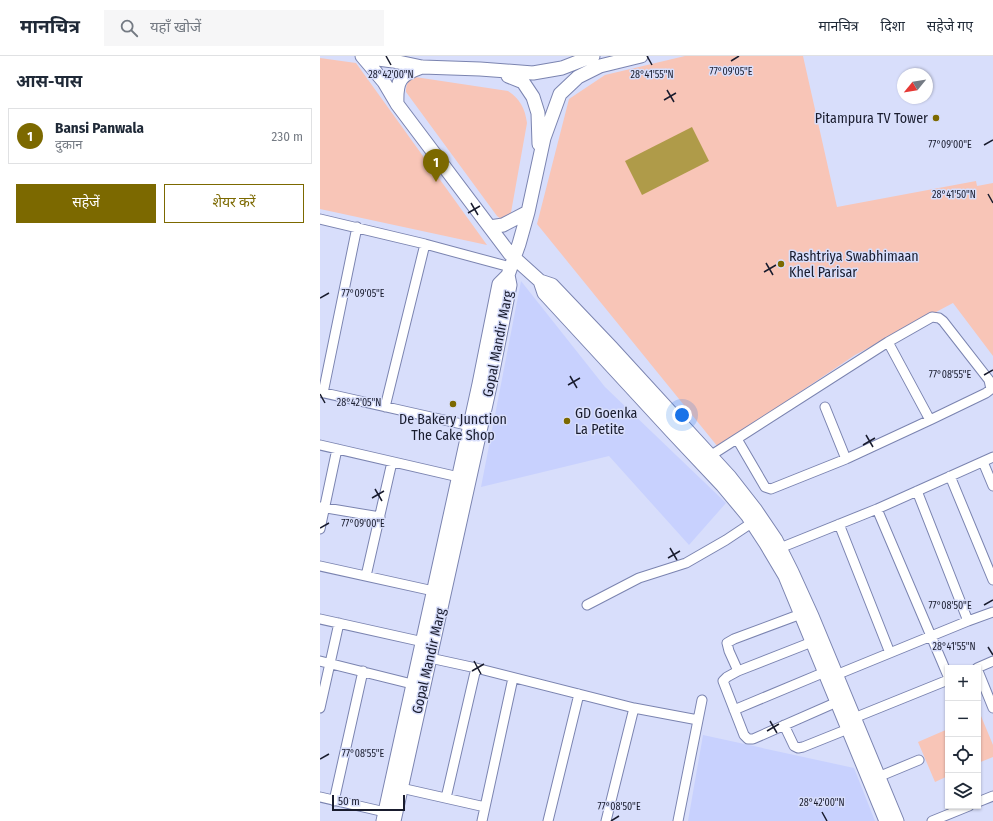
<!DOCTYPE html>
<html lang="hi">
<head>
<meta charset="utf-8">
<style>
	body { margin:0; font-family:"Fira Sans Condensed","Noto Sans Devanagari",sans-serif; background:#f6f6f7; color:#1f2937 }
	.controls { position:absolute; right:12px; bottom:12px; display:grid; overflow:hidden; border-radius:0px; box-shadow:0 1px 3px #0004 }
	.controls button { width:36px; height:36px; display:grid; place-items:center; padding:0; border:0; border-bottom:1px solid #e0e1e3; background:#fff; color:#1f2937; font:20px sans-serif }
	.compass { position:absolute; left:577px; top:12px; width:36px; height:36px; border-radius:50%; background:#fff; box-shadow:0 1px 3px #0004; rotate:240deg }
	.scale { position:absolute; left:12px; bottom:10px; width:73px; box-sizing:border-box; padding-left:4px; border:2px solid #191c2e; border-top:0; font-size:11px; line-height:14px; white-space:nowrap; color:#191c2e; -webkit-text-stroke:3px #d8defb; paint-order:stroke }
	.you { position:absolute; left:362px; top:359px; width:14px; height:14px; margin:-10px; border:3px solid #fff; border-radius:50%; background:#1a73e8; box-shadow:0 0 0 6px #1a73e833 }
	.badge { display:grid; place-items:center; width:26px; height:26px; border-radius:50%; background:#7c6900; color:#fff; font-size:13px; font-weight:700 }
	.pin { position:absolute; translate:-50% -33px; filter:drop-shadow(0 1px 2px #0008) }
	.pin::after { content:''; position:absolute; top:21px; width:14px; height:12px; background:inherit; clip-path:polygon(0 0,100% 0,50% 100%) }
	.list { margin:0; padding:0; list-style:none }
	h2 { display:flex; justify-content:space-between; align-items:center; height:52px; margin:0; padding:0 16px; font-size:17px }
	h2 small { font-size:13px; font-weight:400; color:#747a83 }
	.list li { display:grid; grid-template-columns:26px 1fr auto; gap:12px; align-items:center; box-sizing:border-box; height:56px; margin:0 8px 8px; padding:0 8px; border:1px solid #e0e1e3; border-radius:0px }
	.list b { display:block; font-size:15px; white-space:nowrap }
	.list p { margin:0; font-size:13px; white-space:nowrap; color:#747a83 }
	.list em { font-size:13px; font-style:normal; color:#747a83 }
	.actions { display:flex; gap:8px; padding:12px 16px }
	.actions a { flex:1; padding:9px 0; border:1px solid #7c6900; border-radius:0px; text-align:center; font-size:14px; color:#7c6900 }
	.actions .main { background:#7c6900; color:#fff }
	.icon { flex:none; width:22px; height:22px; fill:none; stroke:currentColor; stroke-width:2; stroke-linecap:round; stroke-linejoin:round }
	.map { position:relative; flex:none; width:673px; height:765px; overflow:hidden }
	header { display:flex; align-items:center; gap:24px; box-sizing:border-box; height:56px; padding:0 20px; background:#fff; border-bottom:1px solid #e0e1e3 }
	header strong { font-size:19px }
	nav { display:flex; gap:22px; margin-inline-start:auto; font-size:14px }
	.search { width:280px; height:36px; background:#f6f6f7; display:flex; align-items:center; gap:10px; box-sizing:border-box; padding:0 14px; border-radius:0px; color:#747a83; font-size:15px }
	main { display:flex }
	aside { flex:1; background:#fff }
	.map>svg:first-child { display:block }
	.built { fill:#c8d1fe }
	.green { fill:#f8c5b7 }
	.water { fill:#af9b49 }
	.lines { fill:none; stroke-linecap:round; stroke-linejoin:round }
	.street-casing { stroke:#7b84b0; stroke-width:11 }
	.secondary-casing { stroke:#7b84b0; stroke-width:15 }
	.street { stroke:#fff; stroke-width:9 }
	.secondary { stroke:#fff; stroke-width:13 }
	.ticks { fill:none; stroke:#191c2e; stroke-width:1.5 }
	.poi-dot { fill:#7c6900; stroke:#d8defb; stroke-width:1.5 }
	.labels { text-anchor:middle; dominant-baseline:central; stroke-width:3; stroke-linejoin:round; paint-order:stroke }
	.poi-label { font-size:14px; fill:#191c2e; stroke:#d8defb; text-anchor:start }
	.street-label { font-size:14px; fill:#191c2e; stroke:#d8defb }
	.ticks-label { font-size:10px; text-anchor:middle; fill:#191c2e; stroke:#d8defb; stroke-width:3; stroke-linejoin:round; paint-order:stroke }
</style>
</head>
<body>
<header>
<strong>मानचित्र</strong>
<div class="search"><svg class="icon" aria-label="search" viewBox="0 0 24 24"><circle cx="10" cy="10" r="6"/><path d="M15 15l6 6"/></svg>यहाँ खोजें</div>
<nav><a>मानचित्र</a><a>दिशा</a><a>सहेजे गए</a></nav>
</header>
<main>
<aside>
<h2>आस-पास<small></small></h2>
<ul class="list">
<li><span class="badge">1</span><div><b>Bansi Panwala</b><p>दुकान</p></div><em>230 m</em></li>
</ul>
<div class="actions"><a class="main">सहेजें</a><a>शेयर करें</a></div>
</aside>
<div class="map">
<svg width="673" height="765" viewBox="0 0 673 765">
	<rect width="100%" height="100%" fill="#d8defb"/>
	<path class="built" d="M201,225L285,331L406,447L369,489L289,400L161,431Z
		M383,679L534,712L555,765H368Z"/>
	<path class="green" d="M365,0H483L517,151L656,125L657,130L673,127V300L633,247L535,299L398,391L217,168L249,43L285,19Z
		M0,2L36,7L167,189L0,153Z
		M95,21L188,35C200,43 205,52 207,67L190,162L184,165L177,160L86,36C86,27 88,25 95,21Z
		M661,660L673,689V701L658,707V661Z
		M628,673V720L615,726L598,686Z"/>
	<path class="water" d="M372,71L389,105L322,139L305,105Z"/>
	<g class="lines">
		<g class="street-casing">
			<path id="street" d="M0,163L105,188L190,211
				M0,336L155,371
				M3,337L37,171
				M65,351L105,188
				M505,351L526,403
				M417,383L445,431L451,433L526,403L610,364
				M0,389L143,422
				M390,400L568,286L612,261L619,262L623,265L669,324L671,333L666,337L610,364L568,286
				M663,406L673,430
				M630,420L673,524
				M597,435L648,565
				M0,451L60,461
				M557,453L628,620
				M519,468L570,597
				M0,473L17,393
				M460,492L557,453L673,401
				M0,510L118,536
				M46,520L72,406
				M267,549L319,522L366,507L406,484L436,464
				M0,563L108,587
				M492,586L418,615L407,621L403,625L424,679L428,683H433L517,646
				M110,602L156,612L314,652L378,664
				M0,605L92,628
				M657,612L673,605
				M418,615L409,595L407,587L414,583L481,558
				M658,615L673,652
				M516,619L648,565L673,556
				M0,652L19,567
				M414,654L505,616
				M529,664L628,624
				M464,669L474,690L478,692L483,691L528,673
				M558,721L599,704
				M81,732L165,751
				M0,741L65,756
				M126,742L156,612
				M14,745L43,615
				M658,746L673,740
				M162,765L193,622
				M228,765L259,638
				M286,765L314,652
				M358,765L382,644
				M612,765L649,750"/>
		</g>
		<g class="secondary-casing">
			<path id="secondary" d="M42,0L64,26L77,48L190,198L220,225L224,237L353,377L402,429L427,459L446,488L465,520L566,765
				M43,1L73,5L102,11L160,13L213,17L242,12L273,0
				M188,20L203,26L213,41L218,57L219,88
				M77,48C76,24 80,19 102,11
				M170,171L183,169L208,156
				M220,225L232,229L291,291L410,421L435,453L456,484L472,516L492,560L577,765
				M63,765L159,328L179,228L188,219L199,188L208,156L224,82L240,38L258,21L280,10L321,0
				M74,765L170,330L190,229L188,219"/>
		</g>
		<use href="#street" class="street"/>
		<use href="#secondary" class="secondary"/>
	</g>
	<path class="ticks" d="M66,0L71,9M327,0L332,9M411,5L419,0M347,34L354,46M344,44L356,37M664,89L673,84M668,138L673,147M151,147L158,159M148,157L160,150M446,207L453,219M444,216L456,209M0,242L9,237M664,319L673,314M250,320L257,332M248,329L260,322M0,338L5,347M546,379L553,391M543,389L555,382M55,433L62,445M52,442L64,435M0,472L9,467M350,492L357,504M348,502L360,495M664,549L673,544M668,591L673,599M154,605L161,618M152,615L164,608M450,665L457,677M447,675L459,668M0,703L9,698M502,756L507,765M291,765L299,760"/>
	<g class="poi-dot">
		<circle cx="616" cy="62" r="4"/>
		<circle cx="461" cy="208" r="4"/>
		<circle cx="133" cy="348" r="4"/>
		<circle cx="247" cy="365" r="4"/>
	</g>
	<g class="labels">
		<g class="poi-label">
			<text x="608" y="62" text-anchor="end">Pitampura TV Tower</text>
			<text x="469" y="200">Rashtriya Swabhimaan<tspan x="469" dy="16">Khel Parisar</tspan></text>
			<text x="255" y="357">GD Goenka<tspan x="255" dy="16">La Petite</tspan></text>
			<text x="133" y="363" text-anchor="middle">De Bakery Junction<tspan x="133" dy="16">The Cake Shop</tspan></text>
		</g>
		<g class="street-label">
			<text transform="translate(178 288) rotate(-79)">Gopal Mandir Marg</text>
			<text transform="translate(109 605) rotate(-77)">Gopal Mandir Marg</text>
		</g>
	</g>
	<g class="ticks-label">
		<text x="411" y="19">77°09'05"E</text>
		<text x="71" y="22">28°42'00"N</text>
		<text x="332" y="22">28°41'55"N</text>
		<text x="630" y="92">77°09'00"E</text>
		<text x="634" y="142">28°41'50"N</text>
		<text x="43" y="241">77°09'05"E</text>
		<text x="630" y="322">77°08'55"E</text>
		<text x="39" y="350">28°42'05"N</text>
		<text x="43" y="471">77°09'00"E</text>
		<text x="630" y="553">77°08'50"E</text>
		<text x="634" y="594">28°41'55"N</text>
		<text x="43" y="701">77°08'55"E</text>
		<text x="502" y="750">28°42'00"N</text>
		<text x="299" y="754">77°08'50"E</text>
	</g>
</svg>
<div class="controls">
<button>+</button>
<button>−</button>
<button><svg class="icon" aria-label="locate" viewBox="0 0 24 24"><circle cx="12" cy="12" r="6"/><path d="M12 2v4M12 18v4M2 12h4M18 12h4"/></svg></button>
<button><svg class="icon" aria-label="layers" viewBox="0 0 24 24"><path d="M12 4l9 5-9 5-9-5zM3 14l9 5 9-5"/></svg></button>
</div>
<svg class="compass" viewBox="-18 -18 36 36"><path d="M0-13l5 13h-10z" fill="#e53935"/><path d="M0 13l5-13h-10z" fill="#747a83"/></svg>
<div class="scale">50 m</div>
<div class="you"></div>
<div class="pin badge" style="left:116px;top:126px">1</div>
</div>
</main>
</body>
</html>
